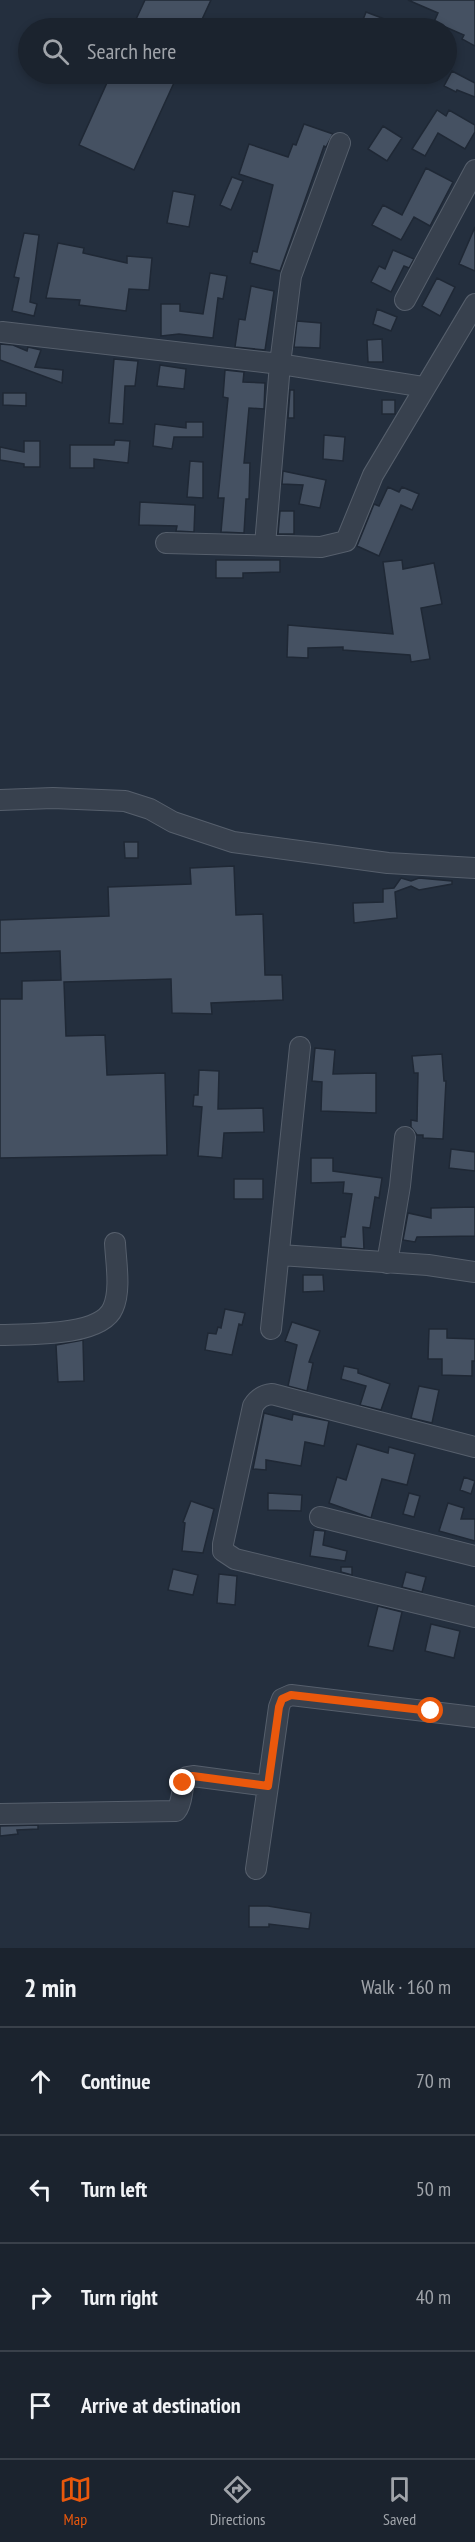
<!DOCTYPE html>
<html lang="en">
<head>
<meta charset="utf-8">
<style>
	body { margin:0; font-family:"PT Sans Narrow",sans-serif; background:#282f3a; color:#f1f3f6 }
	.stop { position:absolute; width:18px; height:18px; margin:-14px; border:4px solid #ea580c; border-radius:50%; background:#fff }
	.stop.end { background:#ea580c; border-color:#fff; box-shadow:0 2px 6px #0008 }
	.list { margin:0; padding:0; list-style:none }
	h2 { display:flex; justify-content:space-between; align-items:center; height:78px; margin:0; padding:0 24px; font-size:26px }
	h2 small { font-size:20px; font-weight:400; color:#a0a4aa }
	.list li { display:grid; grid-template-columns:39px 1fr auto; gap:18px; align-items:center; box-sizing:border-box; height:108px; padding:0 24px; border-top:2px solid #39404a }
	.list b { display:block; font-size:22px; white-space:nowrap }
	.list em { font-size:20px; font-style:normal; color:#a0a4aa }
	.icon { flex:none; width:33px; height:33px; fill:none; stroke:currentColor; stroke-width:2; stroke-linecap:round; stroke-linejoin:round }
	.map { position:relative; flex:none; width:475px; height:1948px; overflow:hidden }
	.search { position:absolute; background:#1b232e; box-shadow:0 3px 9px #0003; left:18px; right:18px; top:18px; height:66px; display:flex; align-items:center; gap:15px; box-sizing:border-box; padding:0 21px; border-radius:33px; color:#a0a4aa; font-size:22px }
	.sheet { height:510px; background:#1b232e }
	nav { display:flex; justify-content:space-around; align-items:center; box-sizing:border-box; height:84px; border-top:2px solid #39404a; background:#1b232e; font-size:16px; color:#a0a4aa }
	nav a { display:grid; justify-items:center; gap:3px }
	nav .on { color:#ea580c }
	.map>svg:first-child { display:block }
	.building { fill:#455162; stroke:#1f2835; stroke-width:1.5 }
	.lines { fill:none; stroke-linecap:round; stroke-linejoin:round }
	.minor-casing { stroke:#565f6c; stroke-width:22 }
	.minor { stroke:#38414e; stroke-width:20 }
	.route { stroke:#ea580c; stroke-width:8 }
</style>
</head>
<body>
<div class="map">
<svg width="475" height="1948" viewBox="0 0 475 1948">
	<rect width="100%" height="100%" fill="#242f3e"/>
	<path class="building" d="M145,0H211L198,28H132Z
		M408,0H475V46L462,39L464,35L434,22L438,13Z
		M366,12L387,20L384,28H360Z
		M452,71L475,83V97L457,90L456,92L444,86Z
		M111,74H178L134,170L79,145Z
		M437,110L446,116L449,110L475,125V132L465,149L438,133L425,156L412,149Z
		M304,124L333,134L326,147L324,146L280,271L250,263L253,251L257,252L273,185L239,174L249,144L288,157L293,144L296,145Z
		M383,126L402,138L387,161L368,149Z
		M426,168L453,182L430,226L414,217L401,240L372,225L383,205L402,215Z
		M232,177L243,181L231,210L220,205Z
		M173,191L195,195L189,227L167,223Z
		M475,227V271L459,264Z
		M24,233L39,235L30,302L37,304L34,316L12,311L19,278L14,277Z
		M58,243L84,248L83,253L127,263V256L152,258L149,290L129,289L126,311L79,305L80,300L46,298Z
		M393,250L414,259L409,268L404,266L391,292L371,282L379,266L385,269Z
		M210,273L227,276L223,299L218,298L213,338L179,334L161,336V304H180V311L203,314Z
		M437,278L455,287L440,316L422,306Z
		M251,286L274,291L265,350L235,347L239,319L245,320Z
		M377,309L397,317L391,331L373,324Z
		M297,321L321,323L320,348L294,347Z
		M382,339L383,362H368L367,340Z
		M0,344L13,345L27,351L28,347L41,350L35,367L63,370L62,383L0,360Z
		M114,359L138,361L135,386H125L123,424L109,423Z
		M160,365L186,369L184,389L157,386Z
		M225,370L244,372L243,382L265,383L264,409L249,408L244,463H250L249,499H246L244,533L221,532L224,498H218L228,398L223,397Z
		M290,390H294V418H288Z
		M3,393H26V406L3,405Z
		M382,400H395V414H382Z
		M186,422H203V437H174L172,449L153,446L155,424L186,428Z
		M324,435L345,437L343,461L323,459Z
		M115,440L130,441L128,463L94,459V468H70V445H114Z
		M24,441H40V467H24V464L0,460V447L24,452Z
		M190,461L203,462V498L187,497Z
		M283,471L326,480L320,508L299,504L303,485L282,484Z
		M388,487L399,492L402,487L419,494L412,510L401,505L379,556L357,546L374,504L379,506Z
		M140,502L195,505L194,532L176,531L177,526L139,525Z
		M280,511H294V534H278Z
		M216,560H280V572L243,573V578H216Z
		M402,560L403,569L434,563L442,604L421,608L430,659L411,662L410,655L343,650V647L308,648V658L287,657L288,625L393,634L383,562Z
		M124,842H138V858H125Z
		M234,866L236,915L263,914L265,975H282L283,1000L211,1003L212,1014L172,1013L171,979L64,982L66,1036L105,1035L107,1075L165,1073L167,1155L0,1158V999H22V981L61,980L60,951L0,953V920L109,916L108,887L191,884L190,868Z
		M401,878L411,881L419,878L452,881V884L419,890L411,886L395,892L397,918L354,923L353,903L383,902V889L394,888Z
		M315,1048L335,1050L333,1074L376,1073V1113L321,1111L322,1082L312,1081Z
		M442,1054L444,1081H446L443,1139L423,1138V1135H417L411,1127V1120L417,1121L418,1073H414L412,1056Z
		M199,1070L219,1071L218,1109L263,1108L264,1132L224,1133L222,1158L198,1156L202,1107L193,1106L194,1095H198Z
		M451,1149L475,1152V1171L449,1168Z
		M311,1158H333V1171L382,1178L379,1198L375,1197L370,1228L363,1227L364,1249L341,1247V1237H345L352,1194L343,1193L344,1182L311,1183Z
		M234,1179H263V1199H234Z
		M475,1207V1236L417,1237L415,1242L403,1240L408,1213L431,1218V1208Z
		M303,1275H323L324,1291L303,1292Z
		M225,1309L245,1313L242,1325L239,1324L232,1355L205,1350L208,1333L216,1334L218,1327L221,1328Z
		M292,1322L320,1331L309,1362L313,1363L307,1391L288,1386L297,1345L285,1341Z
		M429,1329H447V1338L475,1339V1361H472V1376L442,1375V1359H428Z
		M83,1340L84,1381L58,1382L56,1345Z
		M344,1366L358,1369V1373L390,1384L381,1410L360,1405L366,1386L341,1379Z
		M419,1386L439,1390L432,1423L411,1418Z
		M264,1413L292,1420L293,1414L329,1421L324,1446L305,1442L301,1466L266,1460V1470L253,1469Z
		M357,1444L388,1453L389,1447L415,1454L407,1485L382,1479L371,1518L329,1503L337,1477L346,1480Z
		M464,1477L475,1481L471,1494L460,1490Z
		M268,1493L302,1495L301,1511L268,1510Z
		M409,1493L420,1496L414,1517L403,1514Z
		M191,1501L214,1509L203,1553L182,1551L185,1523L183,1522Z
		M448,1503L464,1508L461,1519H475V1541L439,1531Z
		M314,1530L325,1531L323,1545L347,1551L345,1561L310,1556Z
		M341,1567H352V1575L341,1572Z
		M173,1569L198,1575L193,1595L168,1590Z
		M406,1572L426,1577L422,1592L402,1587Z
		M219,1574L237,1576L235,1605L217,1603Z
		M378,1606L402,1612L393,1651L368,1646Z
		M431,1624L460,1631L454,1658L425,1651Z
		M38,1825V1829L17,1830L18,1834L0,1836V1826Z
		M249,1906H268L311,1913L309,1929L269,1924V1927H249Z"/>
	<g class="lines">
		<g class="minor-casing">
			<path id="minor" d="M405,300L475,170
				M2,332L280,364L424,387
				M166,543L321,547L346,541L373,475L475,304
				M265,545L280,364L291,276L340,143
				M0,800L53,798L125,801L150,809L173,822L233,842L388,863L475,868
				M280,1255L428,1265L475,1272
				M387,1263L400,1186L405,1137
				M271,1329L300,1047
				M0,1335C27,1334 101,1337 113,1308C121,1290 116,1263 115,1243
				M475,1447L272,1394C263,1395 258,1398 253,1406L223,1544V1551L235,1559L475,1617
				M320,1517L475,1556
				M0,1814L176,1811C184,1801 180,1788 187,1777L193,1776L268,1786L279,1707L282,1699L291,1695L475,1717
				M256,1869L268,1786"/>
		</g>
		<use href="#minor" class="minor"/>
	</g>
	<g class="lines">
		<path class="route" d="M183,1783L187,1777L193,1776L268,1786L279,1707L282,1699L291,1695L431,1711"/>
	</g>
</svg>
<div class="stop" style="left:431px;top:1711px"></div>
<div class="stop end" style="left:183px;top:1783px"></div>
<div class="search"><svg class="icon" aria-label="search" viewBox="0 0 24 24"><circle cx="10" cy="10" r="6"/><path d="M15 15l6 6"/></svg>Search here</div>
</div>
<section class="sheet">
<h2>2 min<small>Walk · 160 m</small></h2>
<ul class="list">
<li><svg class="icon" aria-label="ahead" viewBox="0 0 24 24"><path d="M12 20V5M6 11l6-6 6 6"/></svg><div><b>Continue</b></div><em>70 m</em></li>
<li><svg class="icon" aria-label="left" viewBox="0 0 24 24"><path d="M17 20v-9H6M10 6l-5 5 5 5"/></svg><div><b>Turn left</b></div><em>50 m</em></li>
<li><svg class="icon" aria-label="right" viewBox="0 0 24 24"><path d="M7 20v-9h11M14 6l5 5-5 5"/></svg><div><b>Turn right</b></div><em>40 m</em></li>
<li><svg class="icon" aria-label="arrive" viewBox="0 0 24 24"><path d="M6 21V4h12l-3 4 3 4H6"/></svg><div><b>Arrive at destination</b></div></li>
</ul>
</section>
<nav>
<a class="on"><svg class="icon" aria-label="map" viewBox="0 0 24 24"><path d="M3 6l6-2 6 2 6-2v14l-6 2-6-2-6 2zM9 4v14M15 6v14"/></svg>Map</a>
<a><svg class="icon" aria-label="directions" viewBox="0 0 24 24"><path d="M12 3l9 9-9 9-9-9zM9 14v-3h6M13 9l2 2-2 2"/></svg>Directions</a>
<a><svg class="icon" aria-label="saved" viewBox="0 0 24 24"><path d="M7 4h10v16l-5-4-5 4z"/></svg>Saved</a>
</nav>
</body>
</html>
